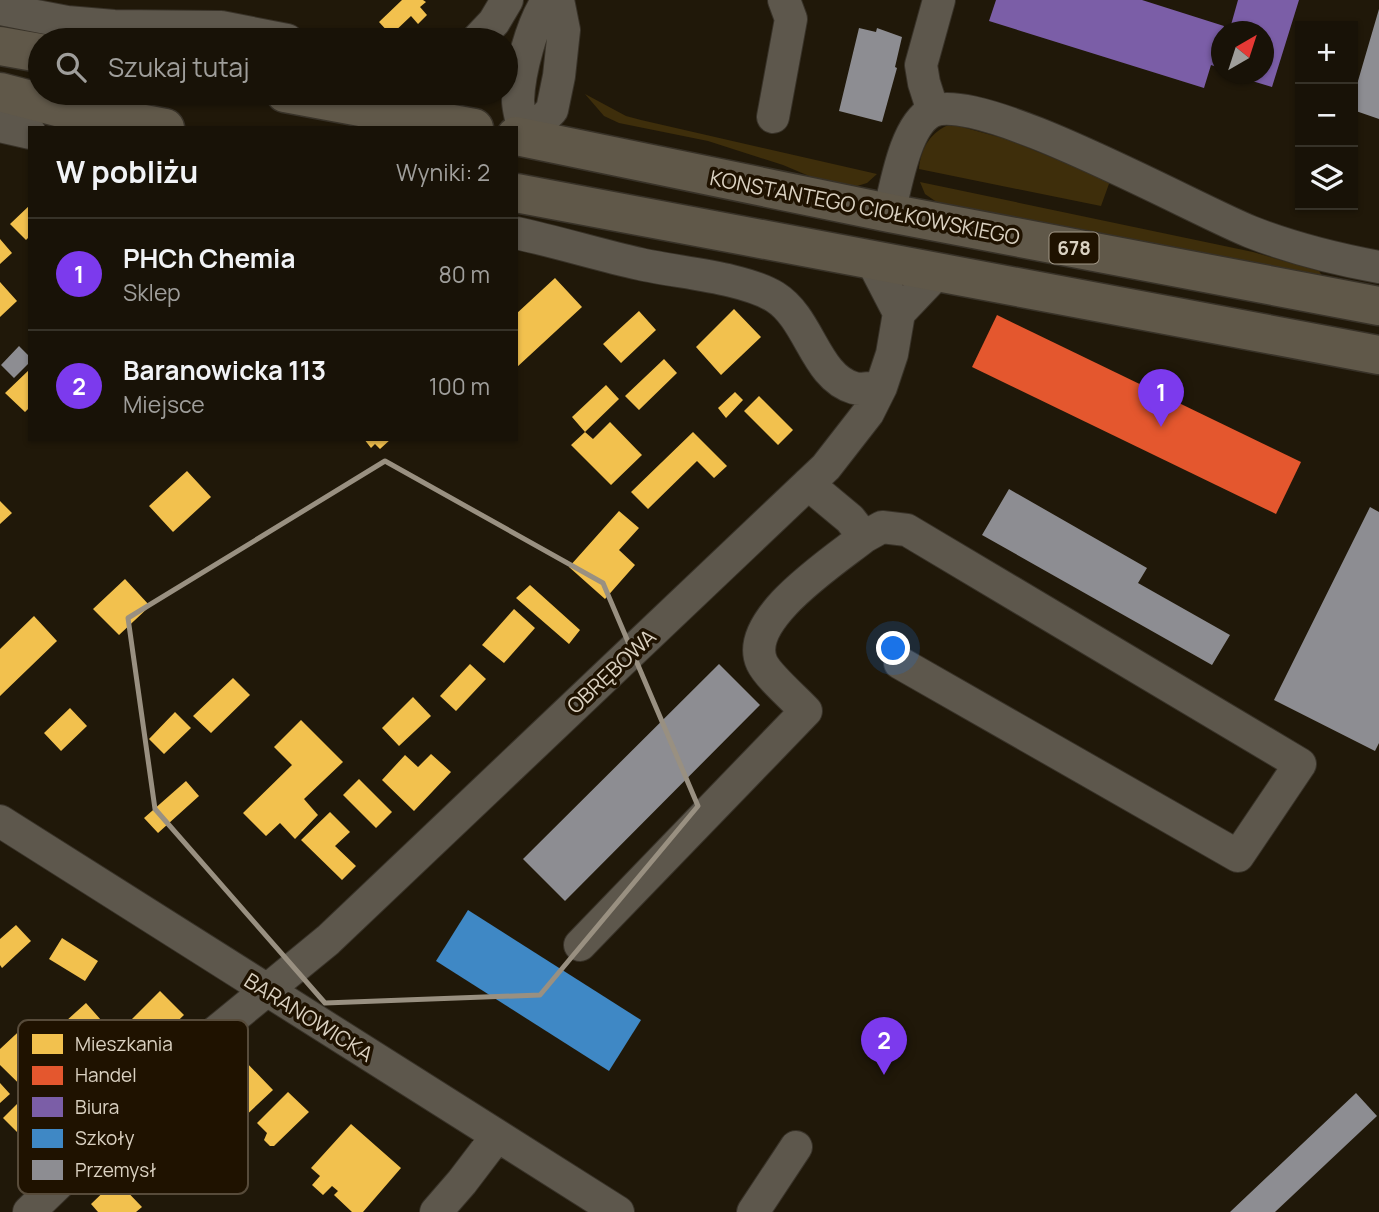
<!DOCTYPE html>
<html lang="pl">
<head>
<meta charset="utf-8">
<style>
	body { margin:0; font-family:Manrope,sans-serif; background:#211b11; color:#f1f3f6 }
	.controls { position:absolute; right:21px; top:21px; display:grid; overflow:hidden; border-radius:0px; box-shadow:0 2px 5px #0004 }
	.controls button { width:63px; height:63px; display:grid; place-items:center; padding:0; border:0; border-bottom:2px solid #363228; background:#181207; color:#f1f3f6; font:35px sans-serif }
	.compass { position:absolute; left:1211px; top:21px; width:63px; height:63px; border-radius:50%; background:#181207; box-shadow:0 2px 5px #0004; rotate:39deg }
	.you { position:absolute; left:894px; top:649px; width:24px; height:24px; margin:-18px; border:5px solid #fff; border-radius:50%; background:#1a73e8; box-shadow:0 0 0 10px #1a73e833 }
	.badge { display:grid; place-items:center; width:46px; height:46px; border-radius:50%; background:#7c3aed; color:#fff; font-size:23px; font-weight:700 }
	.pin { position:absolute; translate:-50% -58px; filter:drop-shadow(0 2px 4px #0008) }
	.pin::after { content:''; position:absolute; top:37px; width:24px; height:21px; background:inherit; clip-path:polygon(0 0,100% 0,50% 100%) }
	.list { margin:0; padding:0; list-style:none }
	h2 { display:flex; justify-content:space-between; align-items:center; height:91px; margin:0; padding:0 28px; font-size:30px }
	h2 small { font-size:23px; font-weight:400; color:#9f9e9b }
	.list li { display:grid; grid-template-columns:46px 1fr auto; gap:21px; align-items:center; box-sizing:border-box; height:112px; padding:0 28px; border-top:2px solid #363228 }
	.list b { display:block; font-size:26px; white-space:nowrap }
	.list p { margin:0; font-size:23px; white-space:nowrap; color:#9f9e9b }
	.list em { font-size:23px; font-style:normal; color:#9f9e9b }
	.icon { flex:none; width:38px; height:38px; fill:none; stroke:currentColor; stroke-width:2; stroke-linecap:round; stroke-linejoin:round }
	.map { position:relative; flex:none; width:1379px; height:1212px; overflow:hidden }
	.search { position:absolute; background:#181207; box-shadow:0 2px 5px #0004; left:28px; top:28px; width:490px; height:77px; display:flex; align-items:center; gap:18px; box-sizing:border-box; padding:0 24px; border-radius:38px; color:#9f9e9b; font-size:26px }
	.panel { position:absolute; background:#181207; box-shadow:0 2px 5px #0004; left:28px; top:126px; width:490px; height:315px; border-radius:0px }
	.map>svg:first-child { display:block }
	.green { fill:#3e2e0b }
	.homes { fill:#f2c14e }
	.shops { fill:#e4572e }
	.offices { fill:#7b5ea7 }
	.schools { fill:#3f88c5 }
	.industry { fill:#8d8d92 }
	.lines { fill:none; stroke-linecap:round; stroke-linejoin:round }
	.minor-casing { stroke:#383228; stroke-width:34 }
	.highway-casing { stroke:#383228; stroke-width:41 }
	.minor { stroke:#5d574c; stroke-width:32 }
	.highway { stroke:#605849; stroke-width:38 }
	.marked { fill:none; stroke:#999081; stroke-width:5; stroke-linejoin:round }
	.labels { text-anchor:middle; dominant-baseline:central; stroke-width:7; stroke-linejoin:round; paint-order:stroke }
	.shield { fill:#1f1200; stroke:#a29887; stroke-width:2 }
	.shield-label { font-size:19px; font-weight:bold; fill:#dad1c1 }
	.street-label { font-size:21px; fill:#dad1c1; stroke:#1f1200 }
	.key { fill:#1f1200; stroke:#574b3a; stroke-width:2 }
	.key-label { font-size:19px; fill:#dad1c1 }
</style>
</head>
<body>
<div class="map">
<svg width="1379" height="1212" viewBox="0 0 1379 1212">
	<rect width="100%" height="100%" fill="#201809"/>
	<path class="green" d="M585,94L626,116L641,120L877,174L867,183L854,187L821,181L783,165L708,141L619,123L604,116Z
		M951,124L1006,139L1110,181L1101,206L919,169C921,148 930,132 951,124Z
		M920,182L1253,252L1319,271L1323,277L944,207L925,194Z"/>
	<path class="homes" d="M402,0H423L426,2L420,7L427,15L418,24L411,16L391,35L379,22Z
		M30,205V236L26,240L10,224Z
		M0,239L12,253L0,264Z
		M555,278L582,307L516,368V314Z
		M0,282L17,301L0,317Z
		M734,309L761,337L721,375L696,347Z
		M639,311L656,330L621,363L603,344Z
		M664,359L677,373L639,410L625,396Z
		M30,369V407L25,412L5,393Z
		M606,385L619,399L585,432L572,417Z
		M735,392L743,400L726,418L718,408Z
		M759,396L793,430L778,445L744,411Z
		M610,422L642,455L611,485L571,445L585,432L593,439Z
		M693,432L727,466L714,478L697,461L648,509L631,492Z
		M364,439H391L380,449L375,444L371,448Z
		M187,471L211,497L173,532L149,506Z
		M0,501L12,513L0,524Z
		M619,511L639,528L619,550L635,565L605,599L569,567Z
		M125,579L150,606L119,635L93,609Z
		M530,585L580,630L569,644L516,598Z
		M514,609L535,628L504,663L482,645Z
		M34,616L57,641L0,696V649Z
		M470,664L486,679L456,711L440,696Z
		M233,678L250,695L211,733L193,716Z
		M413,697L431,716L399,746L382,728Z
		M70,708L87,726L61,751L44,733Z
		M175,712L191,728L164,754L149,739Z
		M301,720L343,762L304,799L318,815L295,839L280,823L266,836L243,813L292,765L274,747Z
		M431,754L451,772L414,811L382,780L405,755L418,767Z
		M359,779L392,812L376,828L343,795Z
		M186,781L199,796L158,833L144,818Z
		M330,812L350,832L335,846L356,866L342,880L301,840Z
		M16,925L31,941L2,968L0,965V939Z
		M62,938L98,961L85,981L49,959Z
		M160,991L184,1015L154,1044L131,1020Z
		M86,1003L101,1020L50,1068L84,1101L60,1124L0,1065V1049L30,1021L46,1039Z
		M244,1060L273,1090L240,1121L229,1109L236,1102L219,1084Z
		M0,1083L10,1094L0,1103Z
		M288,1092L309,1112L274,1146H270L264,1140L267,1133L257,1123Z
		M19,1102L47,1130L30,1145L3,1118Z
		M351,1124L401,1168L363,1212H352L334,1195L338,1191L332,1186L323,1195L312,1185L320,1176L311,1168Z
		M116,1180L142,1207L136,1212H98L91,1204Z"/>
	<path class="shops" d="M997,315L1301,462L1276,514L972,367Z"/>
	<path class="offices" d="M996,0H1142L1224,26L1215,52L1222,54V72L1217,70V67L1211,65L1204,88L989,21Z
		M1238,0H1299L1272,87L1229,74H1264V32H1229Z"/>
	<path class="schools" d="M468,910L641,1020L609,1071L436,961Z"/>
	<path class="industry" d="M1379,9V119L1353,110V98Z
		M859,28L876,32L877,28L902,37L895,67L897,68L882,122L839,111Z
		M19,346L30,357V362L14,378L1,365Z
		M1009,489L1147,568L1138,583L1230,635L1212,665L982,535Z
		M1370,507L1379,512V743L1375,751L1274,700Z
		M719,664L760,705L565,901L523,859Z
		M1356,1093L1377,1116L1275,1212H1230Z"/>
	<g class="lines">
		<g class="minor-casing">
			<path id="minor" d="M0,9L67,22L114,26L221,27L287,40
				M477,40L494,22L507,0
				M933,111L924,83L921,65L939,0
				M773,117L791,19L784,0
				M0,126L30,133
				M526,137L552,110L559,76L564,30L558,0
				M526,137C523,126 518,111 518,100C519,72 532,22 548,0
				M889,213C896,186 905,126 931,112C977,88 1195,210 1251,232C1292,248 1336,259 1379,267
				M516,233C558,242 599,255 640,264C679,273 742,277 775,297C810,319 815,377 854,388C861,390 873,387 881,387
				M871,259L899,313
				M864,537L882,527L907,530L1300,764L1238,856L900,663
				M0,821L618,1212
				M580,945L806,711C796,700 768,676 762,663C742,620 834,561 864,537L850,519L808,484
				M29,1212L212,1035L328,940L826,467L868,413L881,387L892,354L899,313L938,272
				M436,1212L462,1182L497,1136
				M753,1212L796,1147"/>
		</g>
		<g class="highway-casing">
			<path id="highway" d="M0,46L40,53
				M0,92L65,109L165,128
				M285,93L474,128
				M516,136L889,213L1379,306
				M516,193L1379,355"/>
		</g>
		<use href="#minor" class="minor"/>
		<use href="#highway" class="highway"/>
	</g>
	<path class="marked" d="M385,461L603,583L698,806L540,995L325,1003L155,809L128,618Z"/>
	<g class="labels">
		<rect class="shield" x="1049.5" y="232.5" width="49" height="31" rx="5"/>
		<g class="shield-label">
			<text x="1074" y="248">678</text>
		</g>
		<g class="street-label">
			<text transform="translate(865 207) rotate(11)">KONSTANTEGO CIOŁKOWSKIEGO</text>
			<text transform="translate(611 671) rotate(-43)">OBRĘBOWA</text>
			<text transform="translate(309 1017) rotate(32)">BARANOWICKA</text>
		</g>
	</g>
	<rect x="18" y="1020" width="230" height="174" rx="10" class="key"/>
	<rect x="32" y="1034" width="31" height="20" fill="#f2c14e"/>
	<rect x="32" y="1066" width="31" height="19" fill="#e4572e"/>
	<rect x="32" y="1097" width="31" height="20" fill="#7b5ea7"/>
	<rect x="32" y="1129" width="31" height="19" fill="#3f88c5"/>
	<rect x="32" y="1160" width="31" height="20" fill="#8d8d92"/>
	<g class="key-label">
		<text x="75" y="1051">Mieszkania</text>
		<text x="75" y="1082">Handel</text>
		<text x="75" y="1114">Biura</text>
		<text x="75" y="1145">Szkoły</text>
		<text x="75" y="1177">Przemysł</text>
	</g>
</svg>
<div class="controls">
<button>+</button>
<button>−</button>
<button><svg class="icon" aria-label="layers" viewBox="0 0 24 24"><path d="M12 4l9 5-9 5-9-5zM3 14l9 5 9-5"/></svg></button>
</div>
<svg class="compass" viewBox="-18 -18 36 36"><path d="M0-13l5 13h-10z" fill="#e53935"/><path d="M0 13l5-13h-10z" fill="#9f9e9b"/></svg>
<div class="you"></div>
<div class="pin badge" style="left:1161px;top:427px">1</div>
<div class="pin badge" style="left:884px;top:1075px">2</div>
<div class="search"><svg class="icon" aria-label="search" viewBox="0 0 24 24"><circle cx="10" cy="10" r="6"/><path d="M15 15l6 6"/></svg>Szukaj tutaj</div>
<section class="panel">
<h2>W pobliżu<small>Wyniki: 2</small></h2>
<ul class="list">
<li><span class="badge">1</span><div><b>PHCh Chemia</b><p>Sklep</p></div><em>80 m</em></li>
<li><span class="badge">2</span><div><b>Baranowicka 113</b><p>Miejsce</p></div><em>100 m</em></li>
</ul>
</section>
</div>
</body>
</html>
